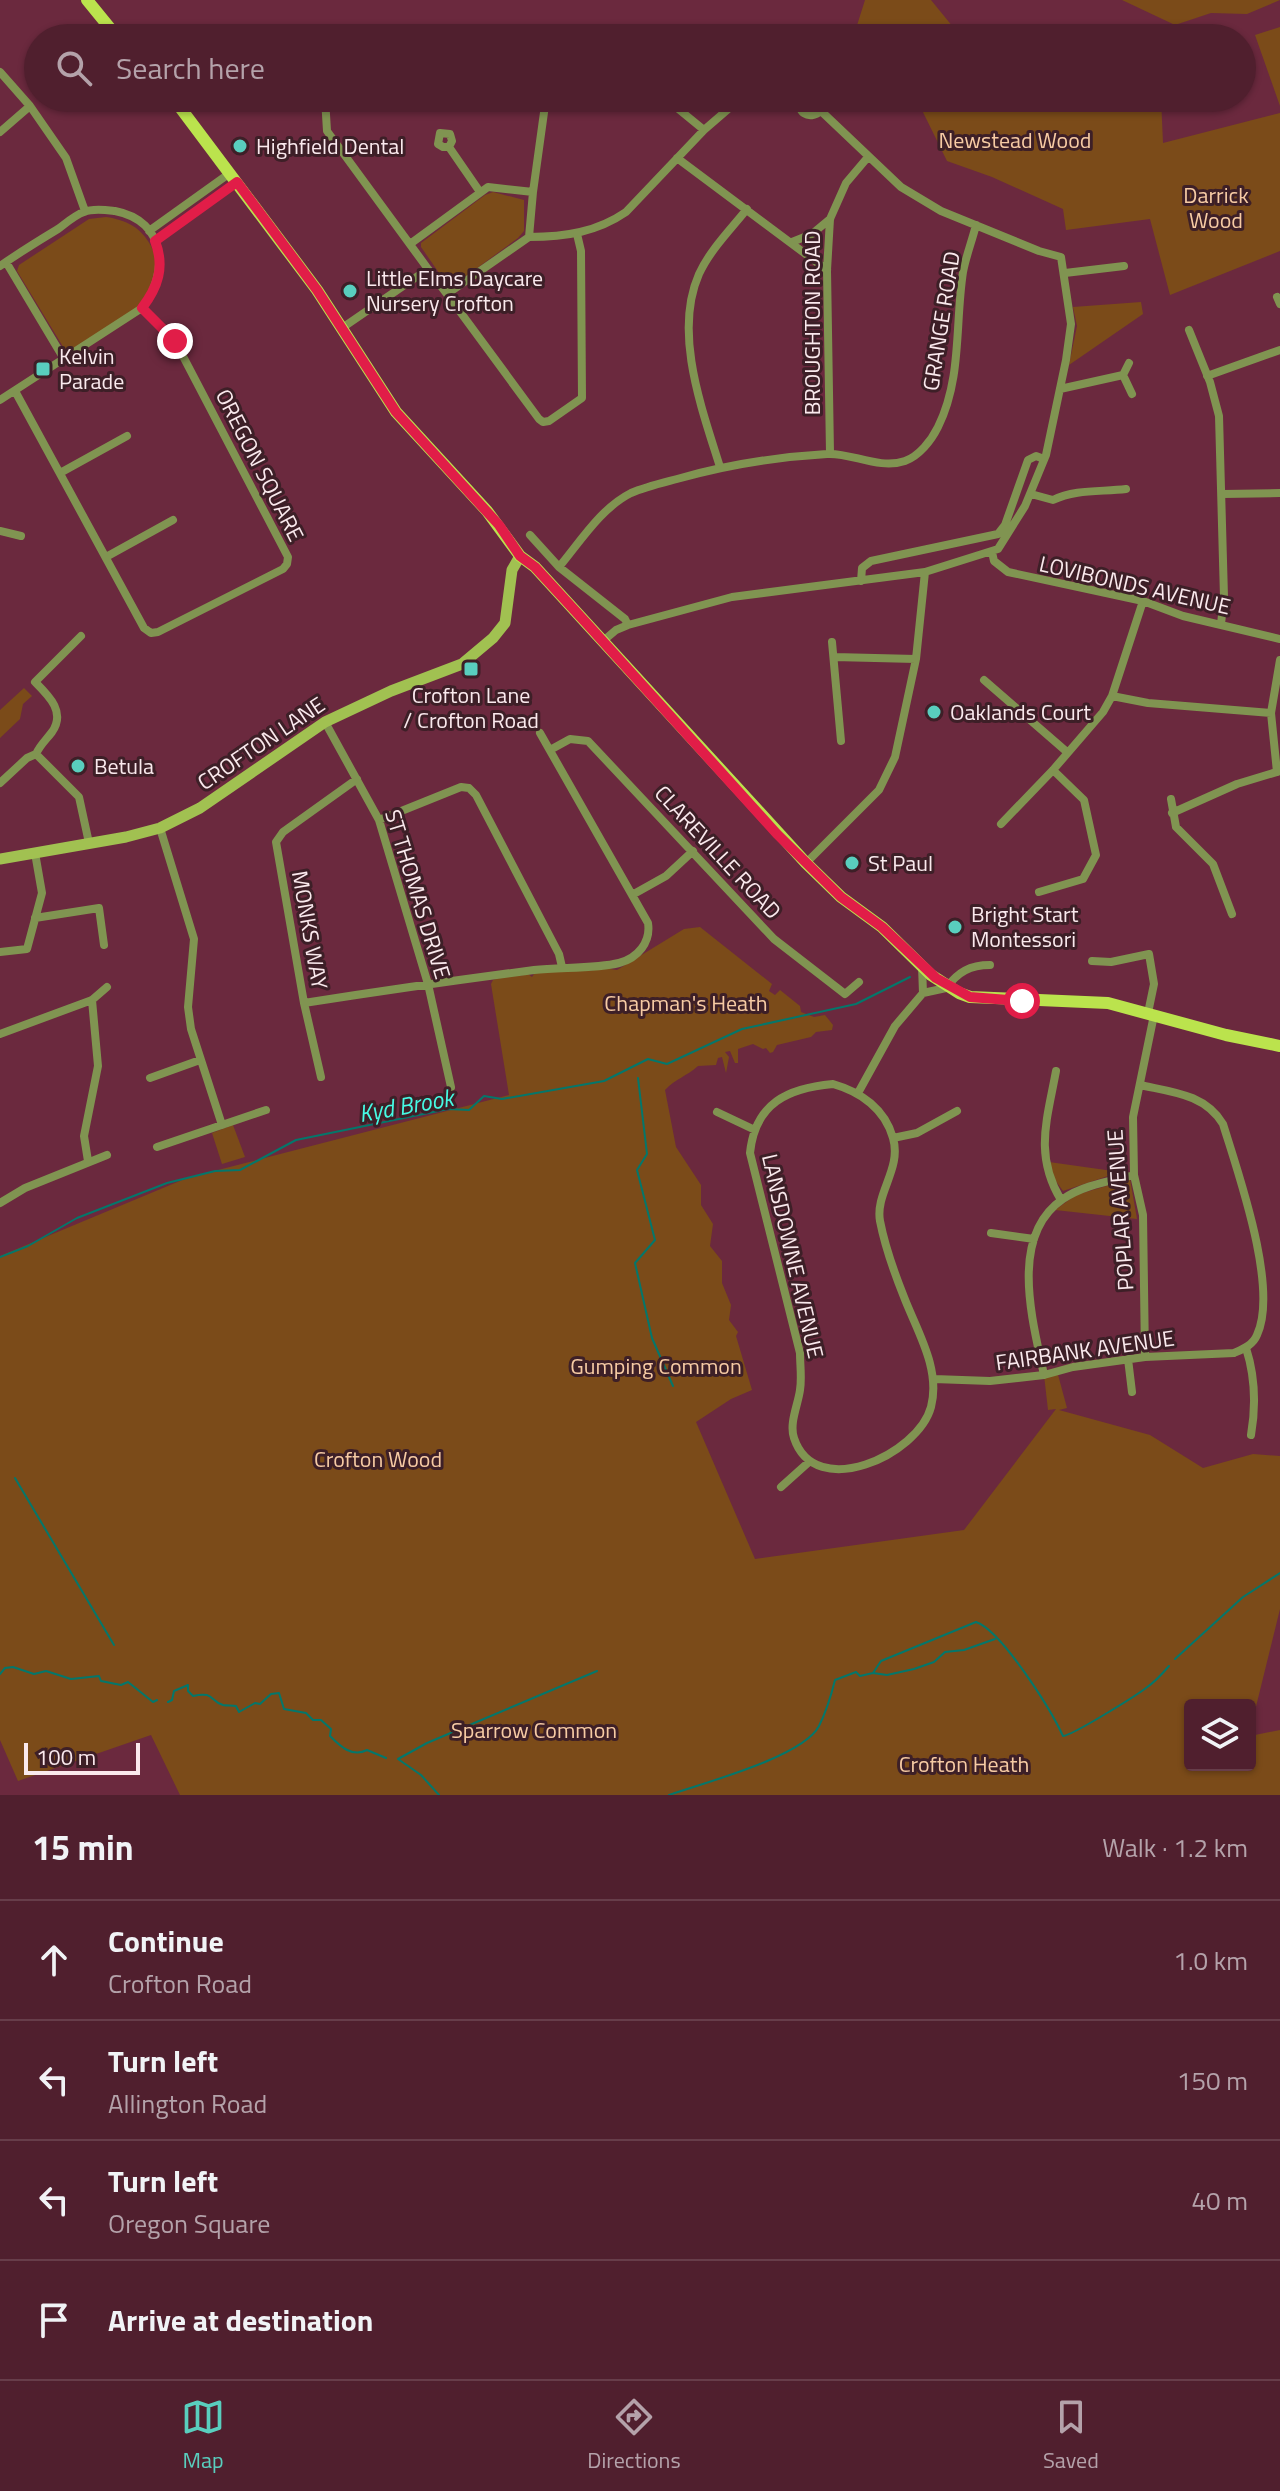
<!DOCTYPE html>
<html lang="en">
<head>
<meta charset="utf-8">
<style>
	body { margin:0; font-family:"Titillium Web",sans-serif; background:#562736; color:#f1f3f6 }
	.controls { position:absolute; right:24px; bottom:24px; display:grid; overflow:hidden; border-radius:8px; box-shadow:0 2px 6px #0004 }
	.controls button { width:72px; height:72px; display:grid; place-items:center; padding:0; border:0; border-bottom:2px solid #673d4a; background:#501f2e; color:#f1f3f6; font:40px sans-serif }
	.scale { position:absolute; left:24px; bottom:20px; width:116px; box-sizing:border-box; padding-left:8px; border:4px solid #fae9ed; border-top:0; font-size:22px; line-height:28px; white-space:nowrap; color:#fae9ed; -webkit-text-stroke:6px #3d1f27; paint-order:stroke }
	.stop { position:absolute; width:24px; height:24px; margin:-18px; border:6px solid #e11d48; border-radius:50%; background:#fff }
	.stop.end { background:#e11d48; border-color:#fff; box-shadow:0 2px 8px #0008 }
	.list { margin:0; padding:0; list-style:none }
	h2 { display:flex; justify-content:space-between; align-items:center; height:104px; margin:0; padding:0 32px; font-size:34px }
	h2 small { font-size:26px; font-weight:400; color:#b4a2aa }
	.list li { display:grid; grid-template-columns:52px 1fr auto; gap:24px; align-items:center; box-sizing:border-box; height:120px; padding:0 32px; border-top:2px solid #673d4a }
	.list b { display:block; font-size:30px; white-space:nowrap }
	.list p { margin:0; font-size:26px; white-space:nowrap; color:#b4a2aa }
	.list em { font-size:26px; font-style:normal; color:#b4a2aa }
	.icon { flex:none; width:44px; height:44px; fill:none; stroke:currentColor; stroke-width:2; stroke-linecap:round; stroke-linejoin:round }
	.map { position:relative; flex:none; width:1280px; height:1795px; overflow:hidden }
	.search { position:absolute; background:#501f2e; box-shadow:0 2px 6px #0004; left:24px; right:24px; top:24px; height:88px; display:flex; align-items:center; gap:20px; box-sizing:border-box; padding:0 28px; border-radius:44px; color:#b4a2aa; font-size:30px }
	.sheet { height:584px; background:#501f2e }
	nav { display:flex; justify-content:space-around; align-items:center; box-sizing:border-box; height:112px; border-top:2px solid #673d4a; background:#501f2e; font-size:22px; color:#b4a2aa }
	nav a { display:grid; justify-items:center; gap:4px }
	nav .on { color:#59cebe }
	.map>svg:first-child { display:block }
	.green { fill:#7b4b19 }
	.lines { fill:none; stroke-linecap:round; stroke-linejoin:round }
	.stream { stroke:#04776b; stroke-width:2 }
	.street { stroke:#809451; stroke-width:8 }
	.secondary { stroke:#a1c151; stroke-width:11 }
	.primary { stroke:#bbe34d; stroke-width:12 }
	.route { stroke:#e11d48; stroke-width:10 }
	.poi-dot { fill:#59cebe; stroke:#3d1f27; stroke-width:3 }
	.labels { text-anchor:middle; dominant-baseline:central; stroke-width:6; stroke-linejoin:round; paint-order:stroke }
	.park-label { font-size:22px; fill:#f7cba4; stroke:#3d1f27 }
	.poi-label { font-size:22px; fill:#fae9ed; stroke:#3d1f27; text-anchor:start }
	.street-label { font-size:22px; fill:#fae9ed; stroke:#3d1f27 }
	.water-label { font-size:24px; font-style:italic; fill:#46fae4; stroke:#3d1f27 }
</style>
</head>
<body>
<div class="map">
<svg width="1280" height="1795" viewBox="0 0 1280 1795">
	<rect width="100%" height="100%" fill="#6b293e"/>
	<path class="green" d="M865,0H931L962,38H853Z
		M1122,0H1280L1247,14L1211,13L1175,25Z
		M1280,27V106L1255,35Z
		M916,98H1161L1163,143L1280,113V251L1170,295L1150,219L1066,230L1063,209L992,177L947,161Z
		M493,192L524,200V231L518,238L454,285L446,283L421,247V243L485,195Z
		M106,217C126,220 141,227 151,246C178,301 108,329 70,353L65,350L17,271L19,265L89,219Z
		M1141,302L1143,314L1069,365L1077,326L1073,307Z
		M24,688L32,696L23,704L20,719L0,738V710Z
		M700,927L772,984L769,991L775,995L780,990L800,1006L801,1012L814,1017L825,1015L833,1025L832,1030L816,1032L811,1037L777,1045L773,1052L770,1053L766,1048L763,1049L753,1044L738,1049V1063H735L730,1051L725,1052L729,1057L726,1073L722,1057L718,1058L716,1065L698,1066C687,1076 675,1079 665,1090L676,1147L701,1185V1205L713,1224L710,1246L722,1261V1283L731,1305L729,1320L738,1332L736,1336L752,1390L731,1399L696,1422L755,1559L964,1530L1056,1409L1048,1410L1044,1375L1057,1371L1067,1408L1059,1410L1150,1435L1203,1468L1253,1454L1280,1456V1609L1250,1731V1705H1190V1765H1250V1736L1280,1730V1795H180L151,1735L18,1781L0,1740V1256L187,1178L509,1095L491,984L493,980L518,973L519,976L528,974L532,977L536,971H590L603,968L617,970L684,929Z
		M233,1125L245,1157L222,1164L212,1133Z
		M1049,1162L1120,1172L1063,1191L1053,1177Z
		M1130,1179L1137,1219L1055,1210L1076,1195Z"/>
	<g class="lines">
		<path class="stream" d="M638,1078L647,1154L637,1170L655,1240L635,1263L652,1338L673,1386
			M0,1257L28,1246L77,1218L167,1183L215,1171L240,1170L296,1140L448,1109L469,1110L484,1096L502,1099L604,1081L648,1059L667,1064L742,1029L856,1004L910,977
			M15,1478L114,1645
			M1175,1659L1243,1597L1280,1573
			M873,1673L887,1675L914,1669L934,1662L945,1652L964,1650L995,1639
			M0,1674L5,1668L13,1667L34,1674L46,1671L71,1679L99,1676L101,1681L121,1685L128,1682L153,1702L157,1700
			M168,1702L172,1700L174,1691L188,1685V1691L193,1696C215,1691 209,1701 223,1705C227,1706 232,1705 236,1706L239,1712L255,1703L260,1704L271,1694L279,1693L284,1709L306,1713L313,1720H321L331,1729L330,1736C340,1746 352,1758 367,1750L386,1758
			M439,1795L421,1775L398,1759L427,1743L597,1671
			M669,1795C703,1783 803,1757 819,1726C826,1712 831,1696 835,1680L856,1672L860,1676L873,1673L881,1661L976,1622C1002,1631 1051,1710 1063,1736C1073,1735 1134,1697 1146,1688C1155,1682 1163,1673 1169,1666"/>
		<path class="street" d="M0,72L30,106L66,158L85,211
			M325,98L327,131L428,269
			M665,98L704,130
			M801,98C795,112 809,121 821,111
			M0,132L30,106
			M449,147L452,141L450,134L440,133L438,144L443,147H449L480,192
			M677,158L827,270
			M533,192L546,98
			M149,231L230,173
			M529,237C565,237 597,232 626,212L704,130L741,98
			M155,241L237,182
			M792,242L812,234L830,219
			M6,262L64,359
			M0,266C19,253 38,241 58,229C66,223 75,215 84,212C93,208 106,210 115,211C167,221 169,273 142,308L0,400
			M1065,273L1124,266
			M447,294L539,419L543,422L549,421L582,398L581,251L577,234
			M1277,297L1280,304
			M342,328L428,269L447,294L529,237L533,192L488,187L410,244
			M1189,330L1210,382L1219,416L1224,597L1221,624
			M1123,375L1129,363
			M1207,376L1280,350
			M1060,389L1123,375L1132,394
			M15,391L144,628L151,633L158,632L283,569L287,564L288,557L175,341L142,308
			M830,453L827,270L830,219L846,183L868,157
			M720,467C702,409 673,333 699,274C710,250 731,229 747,209
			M60,473L127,436
			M1031,494L1053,500C1075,489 1102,492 1126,489
			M1223,494L1280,493
			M0,531L21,536
			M530,535L559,567L625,619L628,625
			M992,552L994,561L1008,572L1143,601L1183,616L1280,639
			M106,557L173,520
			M559,567C580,542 601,508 631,493C645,487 662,483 677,479C726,465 776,457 827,454C850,452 879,470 905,461C919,456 931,441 938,427C962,379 955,324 963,272C966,256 972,241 976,225
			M861,581L862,568L871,561L998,534L1005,525L1028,460L1036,456L1044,459
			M603,641L616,630L628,625L732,597L925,572L998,549L1025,506L1046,455L1066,360L1071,324L1061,257L1039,251L941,211L901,187L821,111V104L818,98
			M832,642L841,741
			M834,657L916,659
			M984,680L1067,752
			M1112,696L1148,703L1271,713
			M325,722L379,820L428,984L451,1087
			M550,750L570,739L588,741L774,939L845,994L859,982
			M36,754C40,745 46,740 52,732C66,712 49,696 35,682L81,636
			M1277,772L1271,713L1280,660
			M357,779L283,832L276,842L304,1003C381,991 457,980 534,970C560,967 595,969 619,963C638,958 651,942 648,923L540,733
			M0,783L27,758L36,754L79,797L89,843
			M1171,799L1176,827L1213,864L1232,914
			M1172,813L1237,784L1280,771
			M379,820L461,787L469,788L476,795L559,954L562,967
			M1001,824L1053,770L1103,712L1112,696L1143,601
			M160,828L194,939L188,1007L191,1029L222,1125
			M806,863L879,790L895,757L916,659L925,572
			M1039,892L1083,879L1096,855L1084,800L1053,770
			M632,895L666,876L693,851
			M35,918L99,908L104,945
			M0,952L27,949L42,893L35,853
			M1092,961L1111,962L1149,954L1154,984L1148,1013
			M923,993L946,988C958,972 970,965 990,965
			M304,1003L321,1077
			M0,1034L92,1000L107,987
			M1056,1071C1047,1120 1034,1155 1061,1200
			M150,1078L200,1060
			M833,1084C861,1092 885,1109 893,1138C902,1169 875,1193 880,1221C885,1247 894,1272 904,1297C917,1331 941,1369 931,1407C918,1455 815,1502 794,1438C789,1423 798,1405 800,1390C802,1378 800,1365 800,1353L750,1153C755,1103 788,1088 833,1084Z
			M858,1093L895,1026L923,993L922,966
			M717,1112L755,1130
			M893,1138L917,1133L957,1111
			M157,1147L266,1110
			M88,1161L84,1136L98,1066L92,1000
			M0,1203L25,1188L107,1155
			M991,1233L1034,1239
			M1246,1348C1255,1376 1256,1406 1251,1435
			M1145,1357L1143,1215L1134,1175L1133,1117L1154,1015
			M1128,1359L1132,1392
			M1044,1375C1033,1322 1008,1236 1063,1199C1083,1185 1111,1181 1134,1175
			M934,1379L990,1381L1044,1375L1073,1367L1145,1357L1234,1353C1243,1349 1253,1345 1257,1335C1279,1288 1238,1173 1223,1124C1205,1094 1172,1092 1140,1085
			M781,1487L810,1461"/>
		<path class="secondary" d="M0,859L126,837L160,828L200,808L325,722L391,691L462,664L493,638L505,623L512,570L520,556"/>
		<path class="primary" d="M87,0L118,38
			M173,98L317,290L396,412L487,511L520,556L535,567L589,626L806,863L841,897L882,927L931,975L959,993L970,997L1108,1003L1226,1035L1280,1046"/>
	</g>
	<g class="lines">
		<path class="route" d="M175,341L142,308C158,287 165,267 155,241L237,182L317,290L396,412L499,525L520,556L535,567L589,626L777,834L841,897L882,927L936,978L970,997L1022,1001"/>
	</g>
	<g class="poi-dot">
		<circle cx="240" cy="146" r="8"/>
		<circle cx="350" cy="291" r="8"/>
		<rect x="35" y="361" width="16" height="16" rx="4"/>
		<rect x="463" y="661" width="16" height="16" rx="4"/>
		<circle cx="934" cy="712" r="8"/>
		<circle cx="78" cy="766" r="8"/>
		<circle cx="852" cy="863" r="8"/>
		<circle cx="955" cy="927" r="8"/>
	</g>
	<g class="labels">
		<g class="park-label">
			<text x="1015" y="140">Newstead Wood</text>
			<text x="1216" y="195">Darrick<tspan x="1216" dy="25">Wood</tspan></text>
			<text x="686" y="1003">Chapman's Heath</text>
			<text x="656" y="1366">Gumping Common</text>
			<text x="378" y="1459">Crofton Wood</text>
			<text x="534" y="1730">Sparrow Common</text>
			<text x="964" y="1764">Crofton Heath</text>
		</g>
		<g class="poi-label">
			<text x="256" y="146">Highfield Dental</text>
			<text x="366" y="278">Little Elms Daycare<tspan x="366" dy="25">Nursery Crofton</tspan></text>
			<text x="59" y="356">Kelvin<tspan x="59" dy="25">Parade</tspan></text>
			<text x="471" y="695" text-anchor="middle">Crofton Lane<tspan x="471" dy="25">/ Crofton Road</tspan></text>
			<text x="950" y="712">Oaklands Court</text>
			<text x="94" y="766">Betula</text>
			<text x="868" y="863">St Paul</text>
			<text x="971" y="914">Bright Start<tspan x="971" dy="25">Montessori</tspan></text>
		</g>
		<g class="street-label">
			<text transform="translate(941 321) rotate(-81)">GRANGE ROAD</text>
			<text transform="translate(812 323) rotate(-90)">BROUGHTON ROAD</text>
			<text transform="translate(260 465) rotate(63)">OREGON SQUARE</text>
			<text transform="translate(1135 585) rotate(13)">LOVIBONDS AVENUE</text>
			<text transform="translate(261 743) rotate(-34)">CROFTON LANE</text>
			<text transform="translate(718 852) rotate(47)">CLAREVILLE ROAD</text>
			<text transform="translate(418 894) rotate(73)">ST THOMAS DRIVE</text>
			<text transform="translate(310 930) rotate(80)">MONKS WAY</text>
			<text transform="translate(1120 1210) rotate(-94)">POPLAR AVENUE</text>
			<text transform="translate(793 1256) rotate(77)">LANSDOWNE AVENUE</text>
			<text transform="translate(1085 1350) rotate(-8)">FAIRBANK AVENUE</text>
		</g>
		<g class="water-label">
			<text transform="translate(406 1105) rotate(-10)">Kyd Brook</text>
		</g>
	</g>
</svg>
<div class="controls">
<button><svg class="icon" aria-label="layers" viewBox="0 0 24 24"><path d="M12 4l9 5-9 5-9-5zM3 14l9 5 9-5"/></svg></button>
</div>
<div class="scale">100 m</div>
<div class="stop" style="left:1022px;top:1001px"></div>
<div class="stop end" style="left:175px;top:341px"></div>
<div class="search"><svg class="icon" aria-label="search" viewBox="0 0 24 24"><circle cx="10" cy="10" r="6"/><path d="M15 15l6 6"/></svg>Search here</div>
</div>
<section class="sheet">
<h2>15 min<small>Walk · 1.2 km</small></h2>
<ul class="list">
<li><svg class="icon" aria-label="ahead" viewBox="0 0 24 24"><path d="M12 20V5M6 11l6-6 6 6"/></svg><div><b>Continue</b><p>Crofton Road</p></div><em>1.0 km</em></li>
<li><svg class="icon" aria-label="left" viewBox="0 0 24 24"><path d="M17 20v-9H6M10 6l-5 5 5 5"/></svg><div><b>Turn left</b><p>Allington Road</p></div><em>150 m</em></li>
<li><svg class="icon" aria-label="left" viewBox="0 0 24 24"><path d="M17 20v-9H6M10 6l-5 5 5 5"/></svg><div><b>Turn left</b><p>Oregon Square</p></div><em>40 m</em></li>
<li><svg class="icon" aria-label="arrive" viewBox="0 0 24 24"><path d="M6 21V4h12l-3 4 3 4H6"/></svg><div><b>Arrive at destination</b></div></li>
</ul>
</section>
<nav>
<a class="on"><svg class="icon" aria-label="map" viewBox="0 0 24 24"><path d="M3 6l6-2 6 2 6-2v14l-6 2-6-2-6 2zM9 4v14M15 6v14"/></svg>Map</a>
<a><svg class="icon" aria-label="directions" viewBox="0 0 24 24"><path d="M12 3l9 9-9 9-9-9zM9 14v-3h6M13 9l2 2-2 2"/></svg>Directions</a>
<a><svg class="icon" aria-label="saved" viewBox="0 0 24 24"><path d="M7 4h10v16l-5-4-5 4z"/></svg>Saved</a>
</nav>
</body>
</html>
